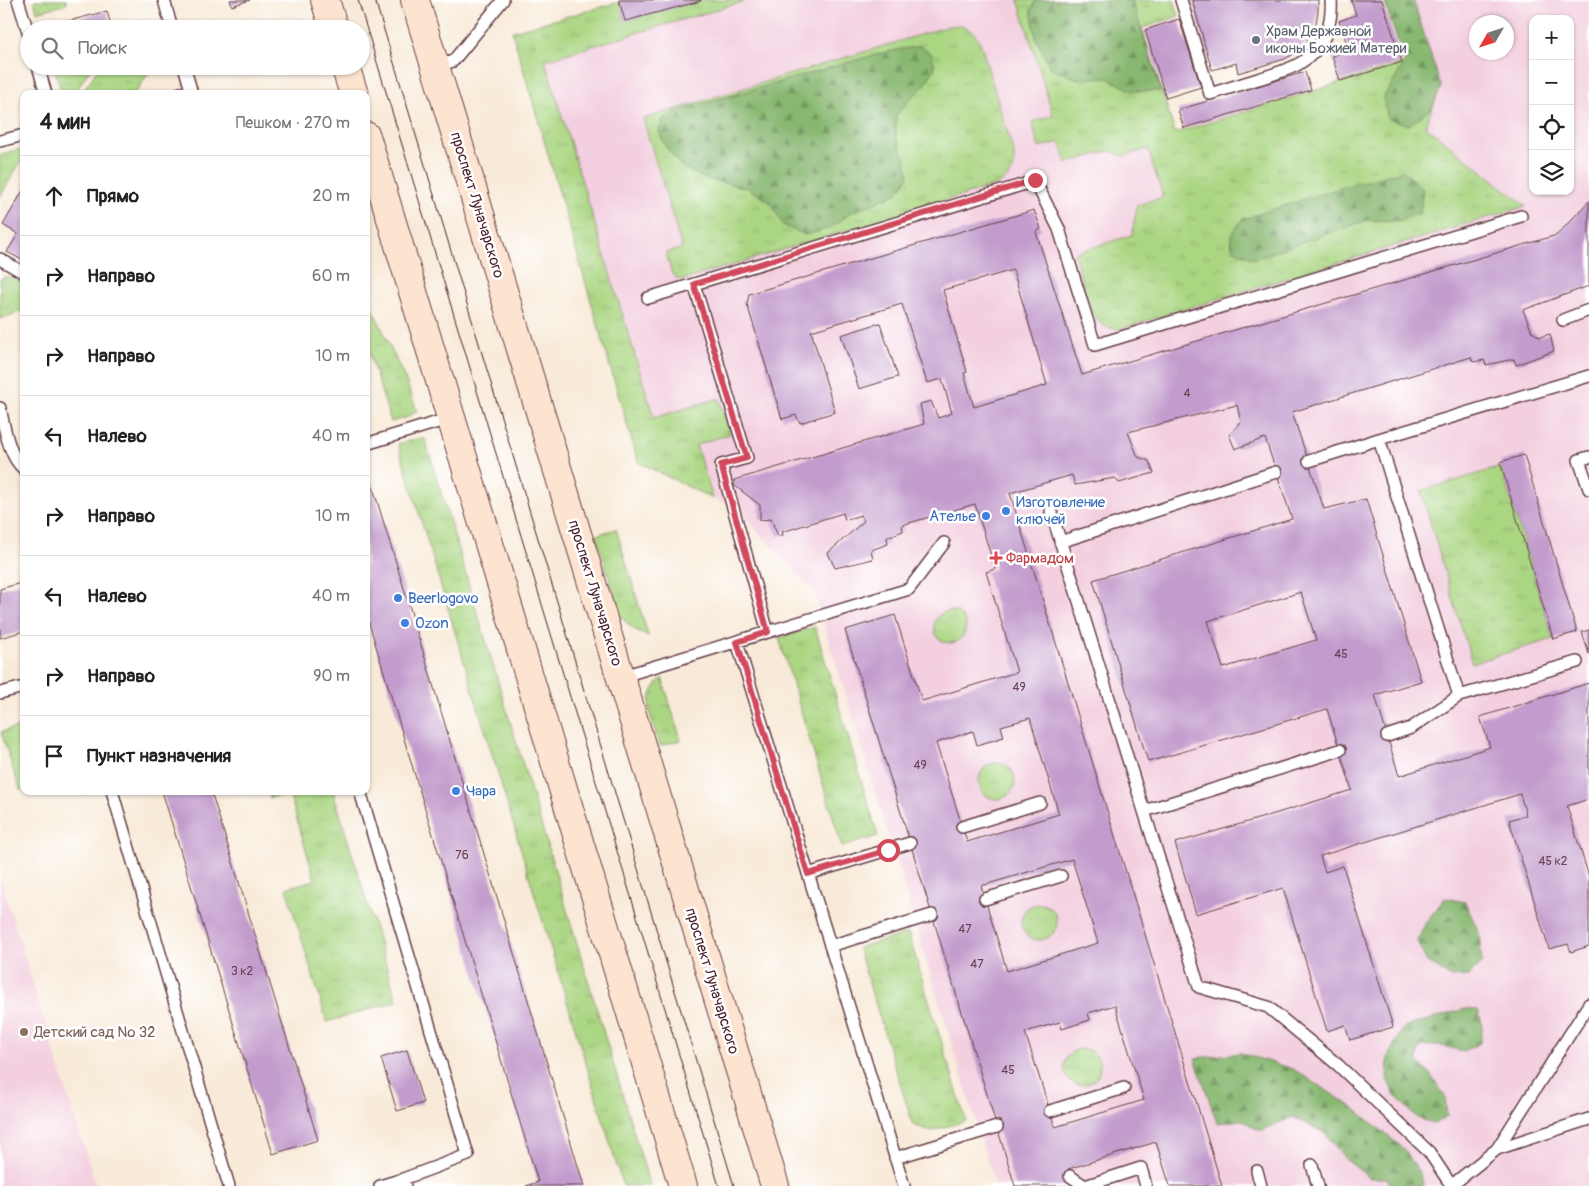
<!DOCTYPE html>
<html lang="ru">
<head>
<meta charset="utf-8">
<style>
	body { margin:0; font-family:Pangolin,sans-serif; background:#f2f2f2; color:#222 }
	.controls { position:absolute; right:15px; top:15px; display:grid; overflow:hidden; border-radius:10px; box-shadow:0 1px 4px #0004 }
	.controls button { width:45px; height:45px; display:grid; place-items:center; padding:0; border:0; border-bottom:1px solid #e0e0e0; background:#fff; color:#222; font:25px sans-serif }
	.compass { position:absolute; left:1469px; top:15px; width:45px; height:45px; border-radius:50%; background:#fff; box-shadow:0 1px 4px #0004; rotate:231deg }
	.stop { position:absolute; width:15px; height:15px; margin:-11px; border:4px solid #d1495b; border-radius:50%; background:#fff }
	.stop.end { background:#d1495b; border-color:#fff; box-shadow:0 1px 5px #0008 }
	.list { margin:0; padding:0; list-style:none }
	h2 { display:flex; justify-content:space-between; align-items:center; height:65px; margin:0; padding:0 20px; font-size:21px }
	h2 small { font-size:16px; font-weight:400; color:#767676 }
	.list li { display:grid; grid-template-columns:32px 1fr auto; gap:15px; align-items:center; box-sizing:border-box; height:80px; padding:0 20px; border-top:1px solid #e0e0e0 }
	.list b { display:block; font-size:19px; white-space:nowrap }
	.list em { font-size:16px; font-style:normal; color:#767676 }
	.icon { flex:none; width:28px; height:28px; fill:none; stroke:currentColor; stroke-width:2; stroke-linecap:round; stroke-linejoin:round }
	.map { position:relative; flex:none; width:1589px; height:1186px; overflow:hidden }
	.search { position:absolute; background:#fff; box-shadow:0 1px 4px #0004; left:20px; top:20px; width:350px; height:55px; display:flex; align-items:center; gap:12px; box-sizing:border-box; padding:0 18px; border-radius:28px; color:#767676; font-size:19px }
	.panel { position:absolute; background:#fff; box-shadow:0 1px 4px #0004; left:20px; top:90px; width:350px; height:705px; border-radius:10px }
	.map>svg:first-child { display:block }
	.built { fill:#f3cfdf; fill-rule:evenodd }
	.grass { fill:url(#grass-tufts); stroke:#7a7a56 }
	.forest { fill:url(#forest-firs); stroke:#686b4e }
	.building { fill:#c29ccc; fill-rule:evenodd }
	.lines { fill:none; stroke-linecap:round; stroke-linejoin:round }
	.lane-casing { stroke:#643d45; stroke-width:14 }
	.secondary-casing { stroke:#643d45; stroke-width:30 }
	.lane { stroke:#fff; stroke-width:11 }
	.secondary { stroke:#fde4d0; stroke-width:28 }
	.tram { stroke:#4a1f2b; stroke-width:1 }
	.route { stroke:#d1495b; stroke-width:6 }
	.worship-dot { fill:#6b7280; stroke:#fff; stroke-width:2 }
	.shop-dot { fill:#3f7fe0; stroke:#fff; stroke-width:2 }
	.health-dot { fill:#e0444e; stroke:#fff; stroke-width:2 }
	.education-dot { fill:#8d6e63; stroke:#fff; stroke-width:2 }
	.labels { text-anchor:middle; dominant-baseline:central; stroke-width:5; stroke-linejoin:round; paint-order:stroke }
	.number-label { font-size:12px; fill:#683e53 }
	.worship-label { font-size:15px; fill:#5b616d; stroke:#fff; text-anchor:start }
	.street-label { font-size:15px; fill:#4a1f2b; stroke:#fff }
	.shop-label { font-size:15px; fill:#366cbe; stroke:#fff; text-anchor:start }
	.health-label { font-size:15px; fill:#be3a42; stroke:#fff; text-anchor:start }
	.education-label { font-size:15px; fill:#785e54; stroke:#fff; text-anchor:start }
</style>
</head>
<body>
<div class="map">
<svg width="1589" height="1186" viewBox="0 0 1589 1186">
	<defs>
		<pattern id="grass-tufts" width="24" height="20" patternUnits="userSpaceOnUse" patternTransform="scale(1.25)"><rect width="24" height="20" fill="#aad682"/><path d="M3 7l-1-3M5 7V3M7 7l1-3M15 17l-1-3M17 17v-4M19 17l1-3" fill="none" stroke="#94b770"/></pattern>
		<pattern id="forest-firs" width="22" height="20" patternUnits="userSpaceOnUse" patternTransform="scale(1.25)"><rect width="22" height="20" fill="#87b770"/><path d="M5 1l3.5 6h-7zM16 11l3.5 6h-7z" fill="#70945c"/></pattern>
	</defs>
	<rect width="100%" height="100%" fill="#fff"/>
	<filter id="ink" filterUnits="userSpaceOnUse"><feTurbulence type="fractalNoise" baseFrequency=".02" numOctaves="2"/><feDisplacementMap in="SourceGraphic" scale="10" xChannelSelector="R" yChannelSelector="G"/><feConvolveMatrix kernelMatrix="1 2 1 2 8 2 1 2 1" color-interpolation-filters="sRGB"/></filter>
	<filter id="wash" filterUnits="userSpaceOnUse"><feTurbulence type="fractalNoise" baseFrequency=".0096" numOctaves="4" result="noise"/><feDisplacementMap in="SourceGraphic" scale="20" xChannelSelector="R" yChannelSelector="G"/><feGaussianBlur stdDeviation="1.12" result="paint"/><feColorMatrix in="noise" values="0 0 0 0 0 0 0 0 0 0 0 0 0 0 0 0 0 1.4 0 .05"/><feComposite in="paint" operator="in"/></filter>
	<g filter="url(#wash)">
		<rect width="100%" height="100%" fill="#f8ead8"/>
		<path class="built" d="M703,0H1133L1175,133L1405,63L1384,0H1589V1186H995L814,591L735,507L713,499L638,462L512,31L625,21ZM1533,19H1570V191H1533ZM1476,22H1506V52H1476Z
			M0,878L96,1186H0Z"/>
		<path class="grass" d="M34,0H66L67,4L37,12Z
			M703,0H743V2L545,60L654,418L719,398L730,434L696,445L713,499L638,462L512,31L620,2L625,21Z
			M1018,0H1174L1179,16L1142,28L1175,133L1405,63L1384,0H1413L1441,87L1425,126L1526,206L1123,328C1114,329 1108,329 1100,323C1089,315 1079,268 1074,253L1132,235L1137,205L1163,197L1148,149L1123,156L1109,151L1067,163L1060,142L1039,148L1032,122L1053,115Z
			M144,20L147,29H126L128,25Z
			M962,25L973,32L980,42L1014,154C1014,171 1012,176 997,185L683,280L677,279L672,274L666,253L682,248L643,119L949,26Z
			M54,66H92L74,94H62Z
			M100,66H153L136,92L131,94H81Z
			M24,148V156L0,197V154Z
			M8,276L24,284V310L0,319V279Z
			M366,294L405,379L417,411L408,417L391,422L366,343Z
			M415,439H425L650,1186H623L398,444Z
			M1501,467L1553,639L1472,663L1421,491Z
			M616,529L648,635V636C636,631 629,627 621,616L596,535Z
			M934 627a16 16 0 1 1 32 0a16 16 0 1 1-32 0Z
			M815,627L878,836L842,847L779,638Z
			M662,678L681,740L660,746C652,720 640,700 662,678Z
			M24,725V789L20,790L1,732Z
			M979 781a18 18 0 1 1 36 0a18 18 0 1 1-36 0Z
			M268,791H333L397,1001L327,1022L286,888L315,880L289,793L270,798Z
			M1021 922a18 18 0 1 1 36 0a18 18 0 1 1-36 0Z
			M908,933L966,1121L931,1131L913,1125L858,948Z
			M1064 1067a18 18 0 1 1 36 0a18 18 0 1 1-36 0Z"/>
		<path class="forest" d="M1036,0H1132L1161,91H1132L1106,77L1078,79L1051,69L1036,38L1031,10Z
			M1384,0H1413L1441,87L1432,108L1409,125L1388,119L1383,98L1405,63Z
			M920,46L932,54L935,68L925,85L908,101L896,116V136L905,158L909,176L896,194L852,212L830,228L805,235L783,225L771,203L748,188L703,178L681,166L665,146L659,131L663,119L677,111L860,59L890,51Z
			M1403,171L1423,189L1420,213L1399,221L1368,220L1253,259L1232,249L1231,234L1243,219L1336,189Z
			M1445,898L1465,902L1479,933L1482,963L1469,976L1451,977L1426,961L1417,941L1426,922Z
			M1465,1009L1478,1010L1483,1026L1480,1043L1464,1051L1438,1045L1419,1047L1417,1061L1430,1074L1445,1096L1447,1116L1434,1124L1417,1118L1395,1096L1387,1079L1388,1056L1404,1027Z
			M1241,1053L1293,1069L1354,1108L1404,1149L1420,1174L1424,1186H1391L1387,1178H1370L1345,1159L1325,1133L1293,1117L1259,1131L1243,1120L1217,1123L1195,1058Z"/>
		<g id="blocks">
			<path class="building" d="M230,0H250L232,6Z
				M619,0H701V1L625,21Z
				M1192,0H1318V11L1316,23L1311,35L1304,45L1295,53L1285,59L1238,73L1236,63L1212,70Z
				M1351,0H1382L1402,62L1340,81L1332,56L1349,50L1339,21L1356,15Z
				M107,11L112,29H42V28Z
				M1179,19L1201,87L1166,98L1145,30Z
				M1305,72L1311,90L1184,128L1178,110Z
				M24,189V261L7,252L18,234L3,225Z
				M1589,201V286L1523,310L1532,332L1540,337L1550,334L1554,351L1516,365L1514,359L1486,365L1484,360L1473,362L1471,357L1292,412L1324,509L1366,499L1421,681L1375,695L1399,776L1490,747L1480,717L1589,683V799L1567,806L1589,877V946L1571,952L1568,944L1549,949L1509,820L1526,815L1520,794L1320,856L1325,872L1343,866L1393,1027L1350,1040L1345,1025L1327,1031L1283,888L1196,914L1175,843L1261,818L1352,790L1327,709L1148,762L1093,580L1292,519L1265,438L1235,449L1229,435L1241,422L1237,405L1128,432L1138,457L1149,461L1154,473L1119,483L1115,478L1075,485L1072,475L1010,493L1222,1186H1170L1156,1142L1068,1169L1073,1186H1015L845,630L895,615L922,701L1017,672L986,572L995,569L975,504L902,525L903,531L887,537L888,544L871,550L873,559L835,568L828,553L864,521L861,515L845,520L843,513L782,532L783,535L778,536L771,519L760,520V505L735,486L734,480L924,424L920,404L931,401L938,418L952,413L942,379L927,383L902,304L811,331L835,412L800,423L796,415L782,419L747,304L749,294L1034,210L1041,229L1036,232L1082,375L1557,235ZM1013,270L1047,385L974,407L964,373L967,372L943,290ZM1301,592L1316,640L1223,668L1208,621ZM1030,718L1059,814L967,842L936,743L973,731L977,745L1004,737L1001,726ZM1072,859L1098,943L1007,971L981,886ZM1115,1005L1144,1100L1055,1127L1025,1032L1060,1022L1062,1029L1090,1020L1088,1013Z
				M880,323L898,377L859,389L841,335Z
				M1524,455L1577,632L1553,639L1500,462Z
				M370,478L406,595L584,1186H526L538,1182L366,613V479Z
				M24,582V631L0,638V589Z
				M1589,630V654L1582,632Z
				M162,791H211L318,1140L273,1154Z
				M407,1050L423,1103L397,1111L381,1058Z"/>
		</g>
	</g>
	<g filter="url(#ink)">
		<use href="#blocks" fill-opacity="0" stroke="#643d45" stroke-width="1"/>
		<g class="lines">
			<g class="lane-casing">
				<path id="lane" d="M18,0L29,35
					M164,0L172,29
					M1181,0L1210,94C1226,89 1242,84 1258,79C1288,70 1312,64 1326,34C1330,23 1332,11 1331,0
					M38,66L46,94
					M435,67L453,61L503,0
					M178,94L191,90L184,66
					M0,141L24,135
					M0,259L24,273
					M694,284L747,458L721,465L768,632
					M648,298L1035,181L1059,229L1095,345L1521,216
					M1563,320L1589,310
					M0,408C4,425 9,458 24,469
					M366,444L451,418
					M1589,457L1579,460L1589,489
					M1309,461L1379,439
					M1051,511L1144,811
					M1060,542L1276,472
					M737,642L904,1186
					M620,677L909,589L944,543
					M0,693L24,687
					M1459,696L1379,439L1589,376
					M1387,736L1411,728L1459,696L1577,662
					M1340,750L1144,811L1199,987L1268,1007L1338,1065L1429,1152L1451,1185
					M112,791L229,1186
					M360,791L468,1155L403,1179L405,1186
					M962,827L1040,803
					M808,874L910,843
					M985,899L1061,876
					M830,946L932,915
					M1050,1111L1124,1088
					M1497,1149L1589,1119
					M895,1158L997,1127
					M1312,1165L1318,1186
					M1257,1171L1261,1186
					M1070,1176L1085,1186
					M380,1186L403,1179
					M1085,1186L1141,1168L1146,1186
					M1451,1186L1497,1149L1589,1004"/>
			</g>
			<g class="secondary-casing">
				<path id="secondary" d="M325,0L334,29
					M415,0L775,1186
					M345,66L354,94
					M366,136L683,1186"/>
			</g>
			<use href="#lane" class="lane"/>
			<use href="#secondary" class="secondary"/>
			<path class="tram" d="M358,0L719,1186
				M375,0L734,1186"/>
		</g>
	</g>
	<g class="lines" filter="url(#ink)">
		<path class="route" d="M888,850L808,874L737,642L768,632L721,465L747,458L694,284L1035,180"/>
	</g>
	<circle class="worship-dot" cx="1256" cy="40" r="5"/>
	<g class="shop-dot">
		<circle cx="1006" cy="511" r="5"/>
		<circle cx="986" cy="516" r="5"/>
		<circle cx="398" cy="598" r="5"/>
		<circle cx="405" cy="623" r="5"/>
		<circle cx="456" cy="791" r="5"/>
	</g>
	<path class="health-dot" d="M993.5 550.5h5v5h5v5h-5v5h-5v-5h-5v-5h5z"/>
	<circle class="education-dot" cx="24" cy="1032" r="5"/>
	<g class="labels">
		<g class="number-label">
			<text x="1187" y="393">4</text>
			<text x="1341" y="654">45</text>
			<text x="1019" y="687">49</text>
			<text x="920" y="765">49</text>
			<text x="462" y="855">76</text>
			<text x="1553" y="861">45 к2</text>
			<text x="965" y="929">47</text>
			<text x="977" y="964">47</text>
			<text x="242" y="971">3 к2</text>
			<text x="1008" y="1070">45</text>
		</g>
		<g class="worship-label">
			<text x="1266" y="31">Храм Державной<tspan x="1266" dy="17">иконы Божией Матери</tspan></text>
		</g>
		<g class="street-label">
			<text transform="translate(477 205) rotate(73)">проспект Луначарского</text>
			<text transform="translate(595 593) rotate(73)">проспект Луначарского</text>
			<text transform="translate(712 981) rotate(73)">проспект Луначарского</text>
		</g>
		<g class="shop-label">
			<text x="1016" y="502">Изготовление<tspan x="1016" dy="17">ключей</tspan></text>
			<text x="976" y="516" text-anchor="end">Ателье</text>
			<text x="408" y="598">Beerlogovo</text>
			<text x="415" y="623">Ozon</text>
			<text x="466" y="791">Чара</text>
		</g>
		<g class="health-label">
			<text x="1006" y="558">Фармадом</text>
		</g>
		<g class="education-label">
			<text x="34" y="1032">Детский сад № 32</text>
		</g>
	</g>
</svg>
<div class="controls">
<button>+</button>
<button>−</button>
<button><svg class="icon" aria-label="locate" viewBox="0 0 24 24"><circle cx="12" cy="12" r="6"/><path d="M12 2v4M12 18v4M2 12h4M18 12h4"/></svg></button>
<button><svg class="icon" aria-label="layers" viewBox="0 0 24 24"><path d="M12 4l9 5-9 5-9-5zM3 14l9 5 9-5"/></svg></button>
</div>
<svg class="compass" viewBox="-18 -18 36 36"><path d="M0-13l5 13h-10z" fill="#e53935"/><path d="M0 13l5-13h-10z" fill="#767676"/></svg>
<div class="stop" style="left:888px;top:850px"></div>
<div class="stop end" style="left:1035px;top:180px"></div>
<div class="search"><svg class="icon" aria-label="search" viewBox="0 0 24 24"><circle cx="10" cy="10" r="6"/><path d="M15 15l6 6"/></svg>Поиск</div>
<section class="panel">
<h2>4 мин<small>Пешком · 270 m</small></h2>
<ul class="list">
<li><svg class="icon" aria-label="ahead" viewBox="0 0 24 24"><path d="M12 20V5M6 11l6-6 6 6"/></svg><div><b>Прямо</b></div><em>20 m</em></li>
<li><svg class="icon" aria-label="right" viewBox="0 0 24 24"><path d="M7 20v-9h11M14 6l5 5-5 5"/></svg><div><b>Направо</b></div><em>60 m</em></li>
<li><svg class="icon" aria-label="right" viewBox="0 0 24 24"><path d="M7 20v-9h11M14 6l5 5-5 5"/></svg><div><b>Направо</b></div><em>10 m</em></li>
<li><svg class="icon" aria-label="left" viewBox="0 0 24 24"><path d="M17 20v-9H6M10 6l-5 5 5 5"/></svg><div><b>Налево</b></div><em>40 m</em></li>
<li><svg class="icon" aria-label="right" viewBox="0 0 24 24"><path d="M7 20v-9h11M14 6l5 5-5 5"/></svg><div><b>Направо</b></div><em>10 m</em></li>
<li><svg class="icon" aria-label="left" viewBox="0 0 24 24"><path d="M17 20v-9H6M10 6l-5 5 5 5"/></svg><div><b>Налево</b></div><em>40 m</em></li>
<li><svg class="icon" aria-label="right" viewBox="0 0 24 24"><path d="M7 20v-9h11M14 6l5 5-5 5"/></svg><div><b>Направо</b></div><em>90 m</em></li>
<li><svg class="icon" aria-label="arrive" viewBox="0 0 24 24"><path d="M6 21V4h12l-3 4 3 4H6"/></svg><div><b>Пункт назначения</b></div></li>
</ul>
</section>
</div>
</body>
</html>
